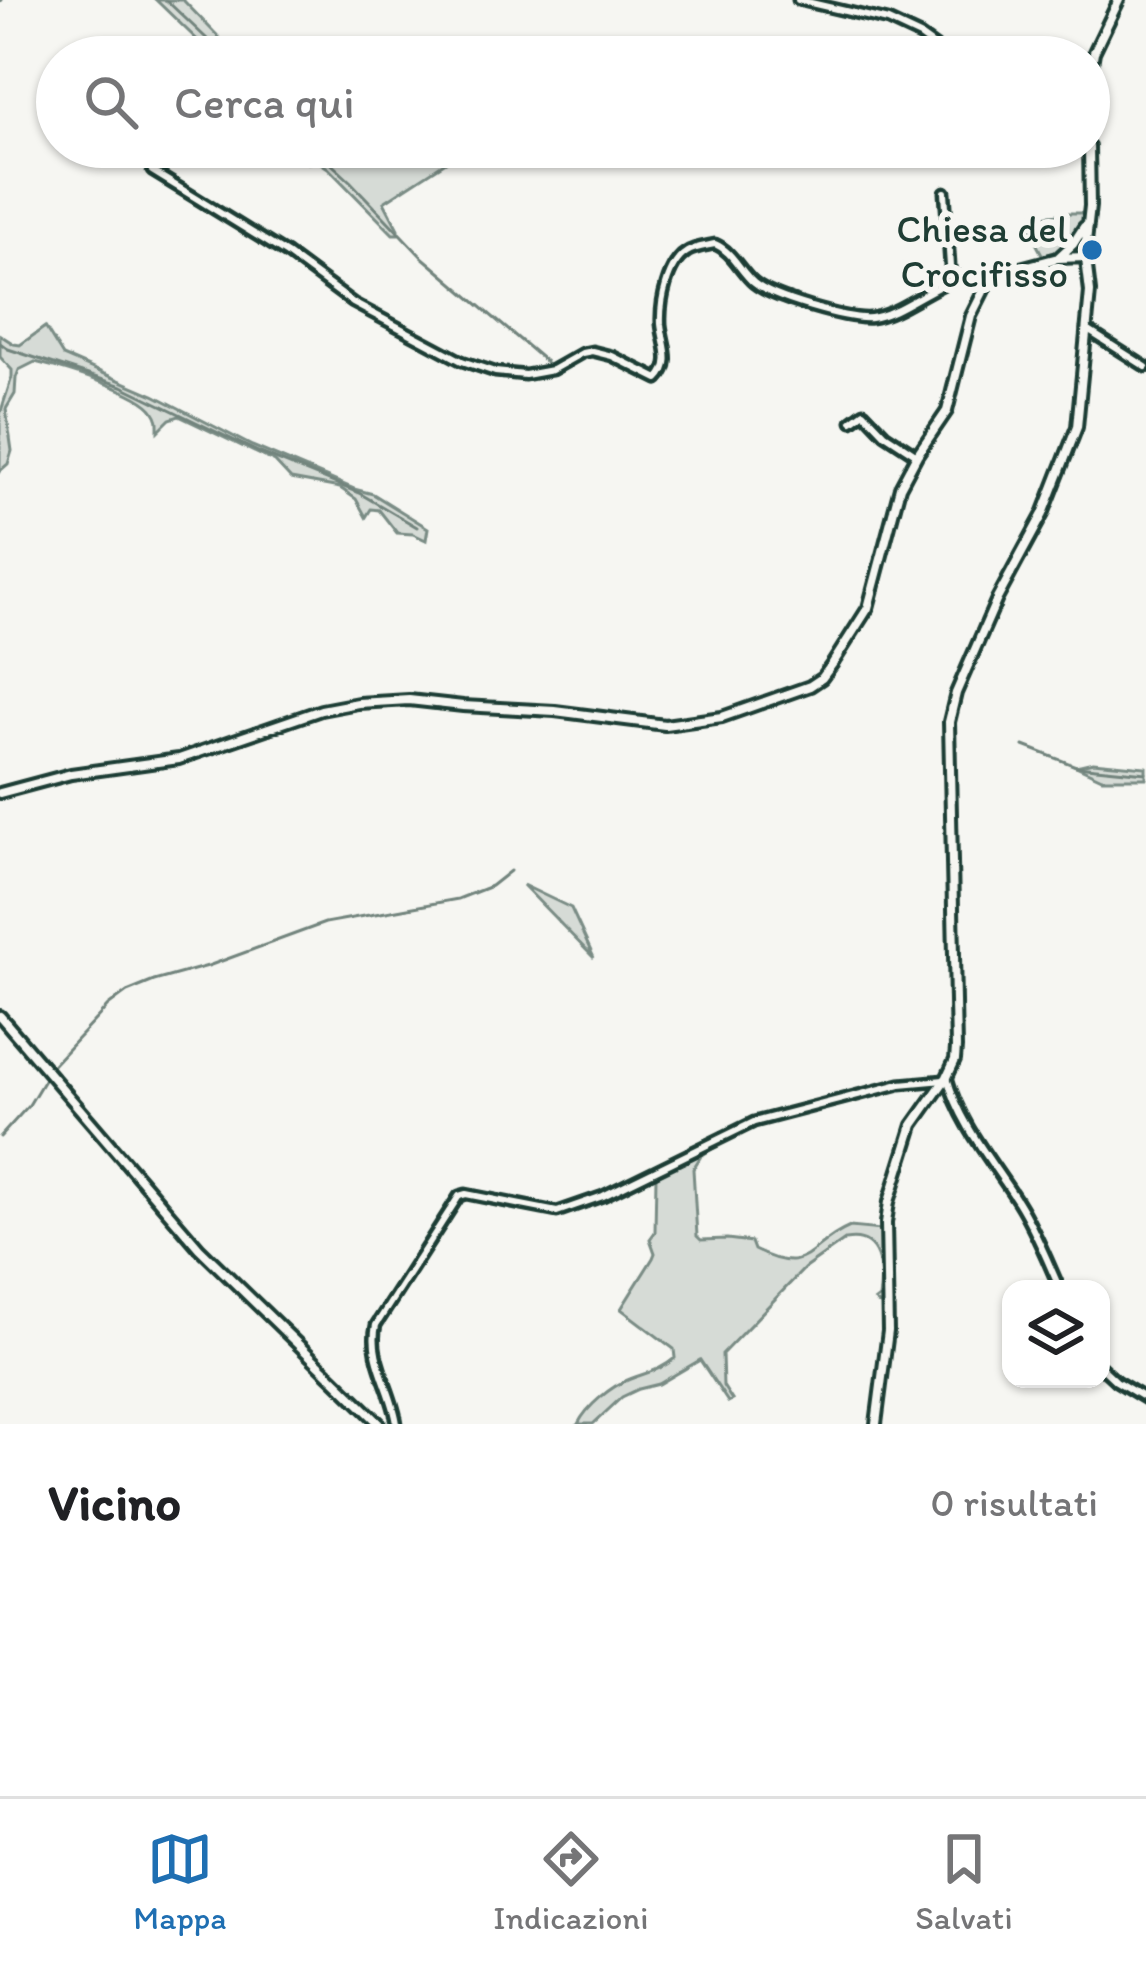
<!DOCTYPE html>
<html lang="it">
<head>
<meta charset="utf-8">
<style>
	body { margin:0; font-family:Itim,sans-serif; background:#f2f2f2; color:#202124 }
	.controls { position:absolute; right:36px; bottom:36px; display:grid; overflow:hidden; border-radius:24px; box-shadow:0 3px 9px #0004 }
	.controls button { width:108px; height:108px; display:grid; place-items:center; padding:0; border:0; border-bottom:3px solid #e0e0e0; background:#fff; color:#202124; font:60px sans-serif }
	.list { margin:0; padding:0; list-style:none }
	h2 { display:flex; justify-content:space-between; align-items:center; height:156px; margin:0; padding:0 48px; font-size:51px }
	h2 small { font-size:39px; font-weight:400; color:#757577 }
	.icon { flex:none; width:66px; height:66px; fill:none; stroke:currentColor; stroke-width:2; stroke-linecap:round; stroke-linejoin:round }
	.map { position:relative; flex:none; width:1146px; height:1424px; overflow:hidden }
	.search { position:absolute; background:#fff; box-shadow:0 3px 9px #0004; left:36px; right:36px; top:36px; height:132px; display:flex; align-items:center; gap:30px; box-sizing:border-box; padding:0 42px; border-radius:66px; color:#757577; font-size:45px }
	.sheet { height:372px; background:#fff }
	nav { display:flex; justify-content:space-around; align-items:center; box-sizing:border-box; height:168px; border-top:3px solid #e0e0e0; background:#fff; font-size:33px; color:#757577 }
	nav a { display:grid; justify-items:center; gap:6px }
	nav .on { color:#1f6fb2 }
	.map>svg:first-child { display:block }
	.green { fill:#d6dbd6; stroke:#7a8c85; stroke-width:3 }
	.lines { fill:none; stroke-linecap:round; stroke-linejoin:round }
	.stream { stroke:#72847d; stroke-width:3 }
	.minor-casing { stroke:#1f3d34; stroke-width:15 }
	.tertiary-casing { stroke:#1f3d34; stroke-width:16 }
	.secondary-casing { stroke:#1f3d34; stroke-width:16 }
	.minor { stroke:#f6f6f2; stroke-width:6 }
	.tertiary { stroke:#f6f6f2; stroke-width:8 }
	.secondary { stroke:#f6f6f2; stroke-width:8 }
	.poi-dot { fill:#1f6fb2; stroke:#f6f6f2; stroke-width:4.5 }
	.labels { text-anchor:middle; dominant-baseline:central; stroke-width:12; stroke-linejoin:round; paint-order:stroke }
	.poi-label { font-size:39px; fill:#1f3d34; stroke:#f6f6f2; text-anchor:end }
</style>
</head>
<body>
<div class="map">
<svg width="1146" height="1424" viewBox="0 0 1146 1424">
	<rect width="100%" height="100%" fill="#f6f6f2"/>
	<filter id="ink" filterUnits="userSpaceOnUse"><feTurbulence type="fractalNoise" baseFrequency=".00833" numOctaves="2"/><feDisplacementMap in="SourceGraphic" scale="24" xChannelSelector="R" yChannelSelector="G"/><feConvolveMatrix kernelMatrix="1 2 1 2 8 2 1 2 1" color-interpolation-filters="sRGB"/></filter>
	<g filter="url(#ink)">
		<path class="green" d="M156,0H183L238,57H215Z
			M293,147H326L335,154L350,156L369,147H436L440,154L452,158L384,202L398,229V234H393L328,168L319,162L307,163Z
			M1068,213H1086C1082,235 1065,253 1043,256L1035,241L1030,238L1031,217Z
			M45,327L63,356L154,395L252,446L354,489L373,494L428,528L426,540L413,534L397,533L379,510L371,509L366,517L356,499L340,488L291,479L275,462L179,416L170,419L158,431C158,423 159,419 154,412C142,391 60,368 35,362L19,370L16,378L15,394L6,409L12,451L8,464L0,471V414L12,377V370L0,357V335L14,344L20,345Z
			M1093,762L1146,767V778H1102L1076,766Z
			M523,885L571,908L594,958Z
			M715,1147L701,1156L693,1169L697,1236L701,1240L727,1239L751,1242L754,1250C811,1278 805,1246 850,1227L882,1230L885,1304L880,1305L875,1301L879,1298C883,1271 881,1233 845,1240L805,1268L722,1354L723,1386L732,1400L728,1402L700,1360L659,1384L639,1389L622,1397L593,1424H578C587,1406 611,1386 630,1379C647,1372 660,1371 675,1358L674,1349L621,1309L653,1258L655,1253L650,1239L655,1232L656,1176Z"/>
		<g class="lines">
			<path class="stream" d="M166,0L226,57
				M0,1L1,0
				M313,147L350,181L421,256L546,362
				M0,343L8,349L122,386L258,452L359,493L417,527
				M1024,746L1076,766L1146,773
				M0,1137L29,1105L53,1065L108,1006L127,992L154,981L208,966L325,923L458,899L491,886L510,871"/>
			<g class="minor-casing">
				<path id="minor" d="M798,0L888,21L920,36L949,57
					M152,171L287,254L353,303L462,361L495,372L525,375L552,370L582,353L592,351L612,356L658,379C674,363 663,344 661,324C660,303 667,264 687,252C694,247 706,246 715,244C732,251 740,271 754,283C772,298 848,320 871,318C908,314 959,259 993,279
					M945,192L951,281
					M1086,329L1146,367
					M852,421L864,412L885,434L917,455
					M947,1077C959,1123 993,1163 1018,1202C1035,1229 1047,1260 1060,1289
					M1101,1367L1116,1381L1146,1399
					M397,1424C393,1391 368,1358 376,1325L459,1196L466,1194L557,1212L603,1196L754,1122L900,1084L944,1080"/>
			</g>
			<g class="tertiary-casing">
				<path id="tertiary" d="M1089,80L1094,52L1119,0
					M1059,257L1073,244L1084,227
					M0,793L71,774L179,759L321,710L358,703L409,700L463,706L555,711L665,725L722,717L810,686L822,678L833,663L868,608L900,487L917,455L947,411L971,316L985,288L993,279L1009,271L1058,258L1086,257
					M876,1424L888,1331L886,1223L889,1202L913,1125L947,1077L955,1060L956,1048L949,722L956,693L997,599L1043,514L1077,427L1090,292L1085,251L1090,206L1089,147"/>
			</g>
			<g class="secondary-casing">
				<path id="secondary" d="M0,1016L199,1248L380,1424"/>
			</g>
			<use href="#minor" class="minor"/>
			<use href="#tertiary" class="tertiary"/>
			<use href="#secondary" class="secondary"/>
		</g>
	</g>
	<circle class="poi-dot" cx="1092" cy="250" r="12"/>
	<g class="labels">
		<g class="poi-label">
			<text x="1068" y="228">Chiesa del<tspan x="1068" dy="45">Crocifisso</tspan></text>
		</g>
	</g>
</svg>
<div class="controls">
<button><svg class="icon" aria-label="layers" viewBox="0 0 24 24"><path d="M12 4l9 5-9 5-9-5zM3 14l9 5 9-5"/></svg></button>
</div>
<div class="search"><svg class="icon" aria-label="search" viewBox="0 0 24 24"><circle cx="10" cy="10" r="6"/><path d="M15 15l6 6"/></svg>Cerca qui</div>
</div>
<section class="sheet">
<h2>Vicino<small>0 risultati</small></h2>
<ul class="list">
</ul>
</section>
<nav>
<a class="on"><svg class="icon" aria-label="map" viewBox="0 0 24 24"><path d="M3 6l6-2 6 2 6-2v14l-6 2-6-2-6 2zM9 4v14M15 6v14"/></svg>Mappa</a>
<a><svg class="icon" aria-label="directions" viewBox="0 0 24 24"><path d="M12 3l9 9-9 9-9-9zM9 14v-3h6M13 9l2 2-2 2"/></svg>Indicazioni</a>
<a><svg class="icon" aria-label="saved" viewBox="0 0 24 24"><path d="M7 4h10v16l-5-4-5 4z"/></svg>Salvati</a>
</nav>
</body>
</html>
